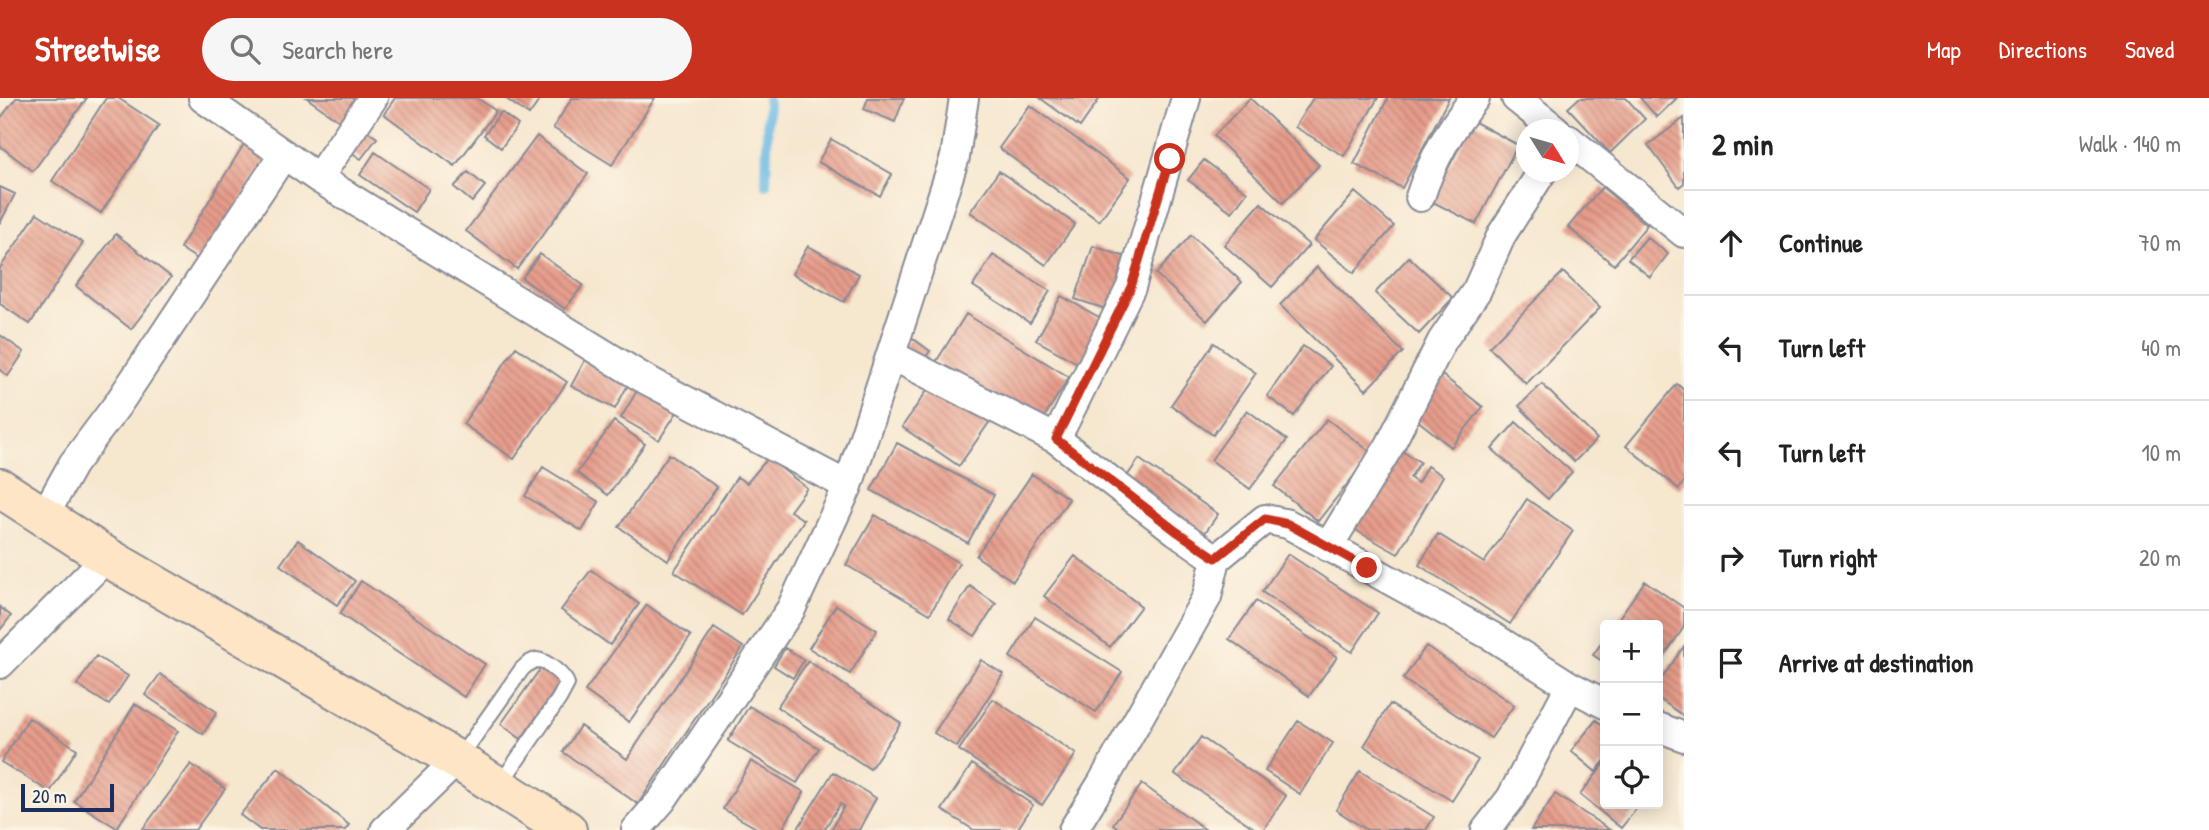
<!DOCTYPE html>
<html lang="en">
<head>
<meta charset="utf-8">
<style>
	body { margin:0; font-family:"Patrick Hand",sans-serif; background:#f6f6f6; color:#222 }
	.controls { position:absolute; right:21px; bottom:21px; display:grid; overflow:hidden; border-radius:7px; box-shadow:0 4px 18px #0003 }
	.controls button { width:63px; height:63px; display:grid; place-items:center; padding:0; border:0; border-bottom:2px solid #e0e0e0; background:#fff; color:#222; font:35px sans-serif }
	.compass { position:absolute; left:1516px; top:21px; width:63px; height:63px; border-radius:50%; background:#fff; box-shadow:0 4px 18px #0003; rotate:127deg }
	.scale { position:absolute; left:21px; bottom:18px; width:93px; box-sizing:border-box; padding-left:7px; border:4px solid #1b2f5e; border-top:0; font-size:19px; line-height:24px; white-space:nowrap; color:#1b2f5e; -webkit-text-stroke:5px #fcf5e5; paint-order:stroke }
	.stop { position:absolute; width:21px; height:21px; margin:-16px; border:5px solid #c8321e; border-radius:50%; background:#fff }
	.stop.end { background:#c8321e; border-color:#fff; box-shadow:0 2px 7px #0008 }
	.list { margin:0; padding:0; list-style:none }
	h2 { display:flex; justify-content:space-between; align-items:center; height:91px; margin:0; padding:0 28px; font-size:30px }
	h2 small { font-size:23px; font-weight:400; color:#767676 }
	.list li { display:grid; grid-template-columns:46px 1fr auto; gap:21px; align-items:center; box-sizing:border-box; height:105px; padding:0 28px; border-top:2px solid #e0e0e0 }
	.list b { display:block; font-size:26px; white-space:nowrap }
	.list em { font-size:23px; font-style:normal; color:#767676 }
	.icon { flex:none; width:38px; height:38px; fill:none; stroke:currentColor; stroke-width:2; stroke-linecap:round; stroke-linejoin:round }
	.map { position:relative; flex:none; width:1684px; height:732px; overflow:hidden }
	header { display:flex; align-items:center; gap:42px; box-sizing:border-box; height:98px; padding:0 35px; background:#c8321e; color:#fff }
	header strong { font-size:33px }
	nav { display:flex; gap:38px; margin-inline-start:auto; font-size:24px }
	.search { width:490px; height:63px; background:#f6f6f6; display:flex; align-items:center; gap:18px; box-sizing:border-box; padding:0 24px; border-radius:38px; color:#767676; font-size:26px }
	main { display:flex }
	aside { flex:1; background:#fff }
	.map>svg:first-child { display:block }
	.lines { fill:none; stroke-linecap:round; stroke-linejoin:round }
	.stream { stroke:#6abae4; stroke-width:10 }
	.building { fill:url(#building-back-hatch) }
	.service-casing { stroke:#888b96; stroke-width:18 }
	.minor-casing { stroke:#888b96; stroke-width:32 }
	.secondary-casing { stroke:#888b96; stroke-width:42 }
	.service { stroke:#fff; stroke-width:14 }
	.minor { stroke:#fff; stroke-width:28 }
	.secondary { stroke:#fde5c5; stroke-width:38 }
	.route { stroke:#c8321e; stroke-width:9 }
</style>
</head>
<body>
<header>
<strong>Streetwise</strong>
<div class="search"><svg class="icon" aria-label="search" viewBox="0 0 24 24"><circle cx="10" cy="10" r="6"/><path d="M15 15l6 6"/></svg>Search here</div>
<nav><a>Map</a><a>Directions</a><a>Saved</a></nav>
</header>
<main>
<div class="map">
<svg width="1684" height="732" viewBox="0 0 1684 732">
	<defs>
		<pattern id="building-back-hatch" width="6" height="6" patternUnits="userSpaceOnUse" patternTransform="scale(1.75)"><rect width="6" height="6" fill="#e79c8a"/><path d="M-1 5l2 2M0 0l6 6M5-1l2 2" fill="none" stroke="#ba8074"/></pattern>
	</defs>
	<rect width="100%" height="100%" fill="#fcf5e5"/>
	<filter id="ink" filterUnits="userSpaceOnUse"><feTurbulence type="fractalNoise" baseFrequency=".0143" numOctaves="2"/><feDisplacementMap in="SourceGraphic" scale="14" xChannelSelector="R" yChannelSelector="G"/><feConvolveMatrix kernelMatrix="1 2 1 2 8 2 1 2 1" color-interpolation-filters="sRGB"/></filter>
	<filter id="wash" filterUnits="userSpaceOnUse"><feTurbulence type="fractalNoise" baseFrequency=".00686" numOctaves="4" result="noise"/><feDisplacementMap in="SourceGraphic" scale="28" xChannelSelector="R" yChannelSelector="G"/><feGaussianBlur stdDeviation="1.57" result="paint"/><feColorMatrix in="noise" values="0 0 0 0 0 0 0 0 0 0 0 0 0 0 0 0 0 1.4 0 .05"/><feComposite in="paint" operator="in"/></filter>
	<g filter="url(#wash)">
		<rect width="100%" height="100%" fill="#f6e7cf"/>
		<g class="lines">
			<path class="stream" d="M766,86L768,0"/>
		</g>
		<g id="blocks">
			<path class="building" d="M16,0H87L33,73L0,48V21Z
				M106,0H118L159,27L101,115L52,83Z
				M307,0H363L345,27Z
				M395,0H477L496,13L455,68L384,16Z
				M505,0H541L529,17Z
				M572,0H655L612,67L553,30Z
				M868,0H904L895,24L864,11Z
				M1040,0H1100L1080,29Z
				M1250,0L1319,67L1283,105L1214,38Z
				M1313,0H1378L1344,58L1295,29Z
				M1388,0H1449L1402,90L1354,66Z
				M1579,0H1626L1645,21L1610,55L1568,10Z
				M1640,0H1677L1657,19Z
				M1030,7L1130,80L1099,123L999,50Z
				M501,14L518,27L501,50L484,37Z
				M1684,20V85L1679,89L1648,47Z
				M1473,23L1518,47L1476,126L1431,103Z
				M360,28L377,40L361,61L345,50Z
				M537,38L588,76L517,171L466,133Z
				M831,41L892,76L880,98L818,64Z
				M244,46L267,60L202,164L180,150Z
				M375,54L429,91L414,114L360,77Z
				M1204,62L1247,94L1232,114L1188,82Z
				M999,73L1075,126L1046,167L970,114Z
				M468,74L485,88L472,104L454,89Z
				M0,89L15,96L0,125Z
				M1602,89L1647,127L1614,167L1568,129Z
				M1355,94L1394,128L1354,175L1314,142Z
				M1261,105L1309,147L1272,189L1224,147Z
				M37,115L83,145L30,226L0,206V170Z
				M116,136L171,179L131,231L76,188Z
				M1191,137L1242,184L1207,223L1156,176Z
				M1647,139L1668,156L1650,179L1628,161Z
				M808,148L859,176L844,204L792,176Z
				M1093,148L1129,160L1112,213L1075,201Z
				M540,156L583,187L565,211L522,180Z
				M993,157L1050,193L1030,225L973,188Z
				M1409,159L1453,200L1419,236L1375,195Z
				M1317,169L1403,254L1366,292L1280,207Z
				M1563,174L1600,210L1526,286L1489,249Z
				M1061,198L1106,223L1081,267L1036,242Z
				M966,216L1069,279L1040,326L936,264Z
				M0,237L24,254L8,278L0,272Z
				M911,239L930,253L921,266L902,252Z
				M1214,245L1256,275L1213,337L1171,307Z
				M1303,248L1331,268L1294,318L1267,298Z
				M516,249L567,284L514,361L463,326Z
				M585,262L629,285L615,311L571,288Z
				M1442,277L1483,309L1451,349L1411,317Z
				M933,284L990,323L959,368L902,329Z
				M1542,286L1597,341L1574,364L1519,308Z
				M1677,286L1684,292V384L1679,391L1626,348Z
				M638,291L677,314L659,342L621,320Z
				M1247,312L1287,342L1250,391L1211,362Z
				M1327,321L1372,355L1318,423L1274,388Z
				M614,323L645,346L608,397L577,375Z
				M1516,324L1572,374L1548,401L1492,351Z
				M897,345L994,397L968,445L871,392Z
				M1398,351L1420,364L1410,380L1418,385L1427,368L1443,378L1398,456L1352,430Z
				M669,356L717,389L668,462L619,429Z
				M768,360L807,390L790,413L804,422L742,517L674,473L737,379L747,385Z
				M1139,361L1218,416L1202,439L1123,384Z
				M543,369L599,404L582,433L525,398Z
				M1032,376L1069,401L1013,483L976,458Z
				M1527,401L1573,433L1510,526L1419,467L1438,436L1484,465Z
				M875,417L959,465L930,516L846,467Z
				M298,442L355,483L337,507L280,467Z
				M1288,456L1378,515L1352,554L1262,494Z
				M1075,458L1141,508L1110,549L1044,498Z
				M591,472L639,506L610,547L561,512Z
				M361,483L485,566L464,599L340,516Z
				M1645,483L1684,510V529L1658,567V527H1614Z
				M970,488L996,506L975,538L949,521Z
				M1256,503L1337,559L1309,598L1229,541Z
				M647,507L691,538L629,624L585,593Z
				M836,507L877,532L850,576L809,550Z
				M0,509L11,518L0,532Z
				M1035,519L1122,574L1096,614L1010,559Z
				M714,530L743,549L638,706L563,654L580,628L627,661Z
				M1605,540V565L1593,557Z
				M1426,548L1514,607L1491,640L1403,581Z
				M1684,548V618L1658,600V586Z
				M785,550L804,562L793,580L774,568Z
				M96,558L128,578L109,607L77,587Z
				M981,562L1003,576L957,649L934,635Z
				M808,563L901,625L870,671L777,609Z
				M543,567L563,581L521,641L501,626Z
				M160,576L217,614L203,636L145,597Z
				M993,601L1076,656L1042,707L959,652Z
				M135,606L178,633L117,730L74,703Z
				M1390,606L1478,662L1452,703L1364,648Z
				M749,608L819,650L797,685L728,643Z
				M29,620L77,651L50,694L1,664Z
				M1596,622L1605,629V662L1596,674L1571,653Z
				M1298,623L1333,645L1300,696L1265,673Z
				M1201,639L1286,698L1263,732H1257L1175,676Z
				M751,663L804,694L782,732H760L723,711Z
				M1605,665V706H1640L1621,730L1580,697Z
				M191,666L225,691L195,732H142Z
				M972,666L1033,707L1017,732H974L942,712Z
				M278,670L349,727L345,732H260L240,717Z
				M1360,673L1434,719L1426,732H1367L1336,712Z
				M833,674L876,700L859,732H831L844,708L840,706L824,732H797Z
				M1142,686L1206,732H1121L1113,726Z
				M1555,696L1610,732H1531Z"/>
		</g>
	</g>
	<g filter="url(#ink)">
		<use href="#blocks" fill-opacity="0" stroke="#888b96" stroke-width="2"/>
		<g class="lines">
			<g class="service-casing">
				<path id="service" d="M458,662L522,571C526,567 531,563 537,562C545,562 565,578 567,586L559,601L499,688"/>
			</g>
			<g class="minor-casing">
				<path id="minor" d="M203,0L318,80L643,280L848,388
					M1516,0L1556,32
					M1568,41L1684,135
					M318,80L373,0
					M1420,99C1432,62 1451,29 1475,0
					M891,257L1056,341L1176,433L1216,461
					M1056,341L1131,189L1186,0
					M44,418L73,366L118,306L284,56
					M1328,449L1390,347L1442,243L1477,192L1502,136L1542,74
					M0,566L107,459
					M1658,629L1684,639
					M385,732L457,662
					M636,732L662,702L791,511L848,388L955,59L964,0
					M1073,732L1102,685L1207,499L1216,461L1265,421L1288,426L1493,539L1570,588L1605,606
					M1486,732L1511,700L1570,588"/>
			</g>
			<g class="secondary-casing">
				<path id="secondary" d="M0,390L107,459L457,662L567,732"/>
			</g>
			<use href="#service" class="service"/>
			<use href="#minor" class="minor"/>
			<use href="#secondary" class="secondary"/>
		</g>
	</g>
	<g class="lines" filter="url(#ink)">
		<path class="route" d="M1170,61L1131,189L1056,341L1176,433L1216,460L1265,421L1288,426L1367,470"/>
	</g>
</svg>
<div class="controls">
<button>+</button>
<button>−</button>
<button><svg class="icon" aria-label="locate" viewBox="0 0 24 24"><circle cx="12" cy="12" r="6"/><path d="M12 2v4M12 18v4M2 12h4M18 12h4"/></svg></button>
</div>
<svg class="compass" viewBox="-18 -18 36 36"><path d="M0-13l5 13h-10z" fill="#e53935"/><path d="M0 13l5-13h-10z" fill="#767676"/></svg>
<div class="scale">20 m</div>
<div class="stop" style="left:1170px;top:61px"></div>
<div class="stop end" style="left:1367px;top:470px"></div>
</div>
<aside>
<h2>2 min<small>Walk · 140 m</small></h2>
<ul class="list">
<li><svg class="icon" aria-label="ahead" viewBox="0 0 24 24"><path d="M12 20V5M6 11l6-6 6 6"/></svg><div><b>Continue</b></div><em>70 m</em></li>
<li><svg class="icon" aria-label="left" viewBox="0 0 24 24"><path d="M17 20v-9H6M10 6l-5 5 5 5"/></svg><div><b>Turn left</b></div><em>40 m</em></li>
<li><svg class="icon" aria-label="left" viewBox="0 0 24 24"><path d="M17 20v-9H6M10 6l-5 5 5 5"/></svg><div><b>Turn left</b></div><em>10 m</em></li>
<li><svg class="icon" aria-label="right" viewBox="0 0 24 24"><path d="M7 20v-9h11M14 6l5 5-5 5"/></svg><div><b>Turn right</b></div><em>20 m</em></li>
<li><svg class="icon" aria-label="arrive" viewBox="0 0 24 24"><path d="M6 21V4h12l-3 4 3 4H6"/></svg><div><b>Arrive at destination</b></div></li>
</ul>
</aside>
</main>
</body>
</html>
